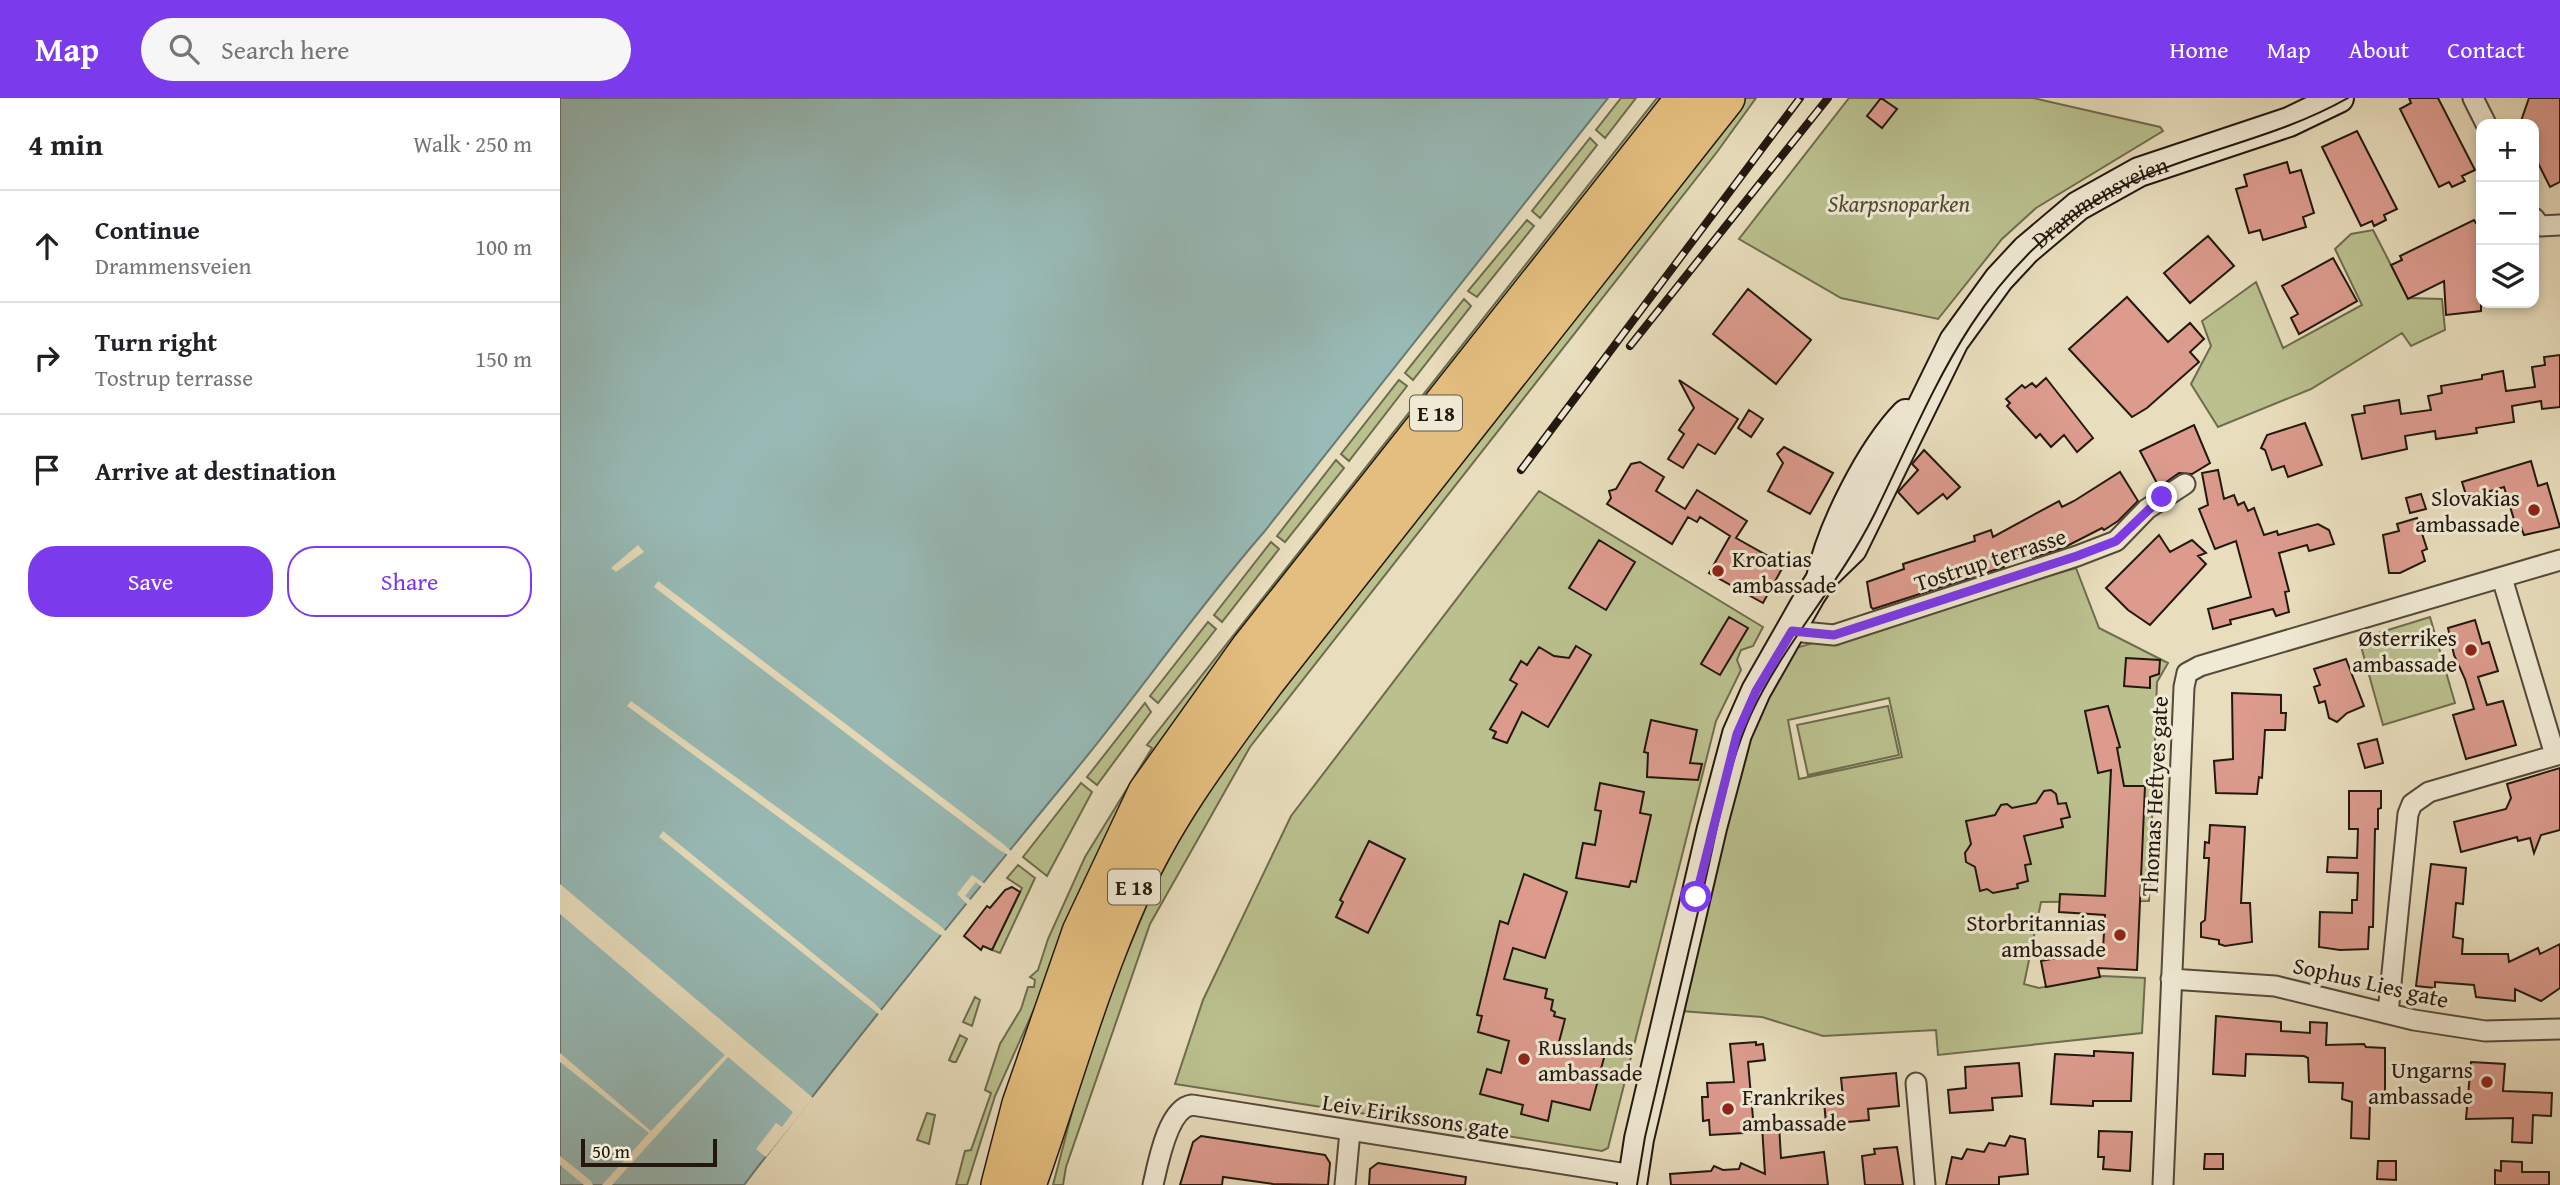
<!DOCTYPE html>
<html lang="en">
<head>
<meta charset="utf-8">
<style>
	body { margin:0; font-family:"Gentium Book Plus",serif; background:#f6f6f6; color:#202124 }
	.controls { position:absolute; right:21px; top:21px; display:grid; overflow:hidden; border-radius:14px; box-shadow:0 4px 10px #0003 }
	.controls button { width:63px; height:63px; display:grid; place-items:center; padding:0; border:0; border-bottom:2px solid #e0e0e0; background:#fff; color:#202124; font:35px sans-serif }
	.scale { position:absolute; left:21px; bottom:18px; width:136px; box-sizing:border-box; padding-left:7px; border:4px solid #22180e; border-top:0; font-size:19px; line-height:24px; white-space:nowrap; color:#22180e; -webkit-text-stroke:5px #f0e9d3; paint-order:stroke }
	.stop { position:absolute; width:21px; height:21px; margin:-16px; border:5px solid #7c3aed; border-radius:50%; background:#fff }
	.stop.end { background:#7c3aed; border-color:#fff; box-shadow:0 2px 7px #0008 }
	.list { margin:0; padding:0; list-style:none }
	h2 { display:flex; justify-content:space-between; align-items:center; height:91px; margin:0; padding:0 28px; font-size:30px }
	h2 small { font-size:23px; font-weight:400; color:#757577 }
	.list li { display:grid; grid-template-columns:46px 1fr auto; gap:21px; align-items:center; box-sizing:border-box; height:112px; padding:0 28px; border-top:2px solid #e0e0e0 }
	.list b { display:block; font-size:26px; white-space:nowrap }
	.list p { margin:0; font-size:23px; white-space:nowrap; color:#757577 }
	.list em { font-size:23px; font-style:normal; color:#757577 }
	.actions { display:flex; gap:14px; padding:21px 28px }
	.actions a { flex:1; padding:16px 0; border:2px solid #7c3aed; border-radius:28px; text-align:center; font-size:24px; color:#7c3aed }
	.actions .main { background:#7c3aed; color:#fff }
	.icon { flex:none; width:38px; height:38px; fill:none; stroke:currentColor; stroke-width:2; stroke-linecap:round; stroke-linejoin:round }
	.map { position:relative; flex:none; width:2000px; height:1087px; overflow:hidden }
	header { display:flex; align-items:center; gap:42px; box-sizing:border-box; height:98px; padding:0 35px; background:#7c3aed; color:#fff }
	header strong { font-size:33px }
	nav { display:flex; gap:38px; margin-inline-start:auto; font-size:24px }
	.search { width:490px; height:63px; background:#f6f6f6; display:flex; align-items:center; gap:18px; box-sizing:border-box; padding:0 24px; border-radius:38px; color:#757577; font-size:26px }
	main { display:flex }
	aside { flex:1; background:#fff }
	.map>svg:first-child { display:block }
	.green { fill:#bac08e; stroke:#6e6c4e; stroke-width:2; fill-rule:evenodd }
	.water { fill:#98bbb7; stroke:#697a73; stroke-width:2 }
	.pier { fill:#e8ddbc }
	.building { fill:#dc9b8d; stroke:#22180e; stroke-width:2 }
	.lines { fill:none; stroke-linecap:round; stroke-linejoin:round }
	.street-casing { stroke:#54493a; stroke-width:23 }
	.secondary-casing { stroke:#22180e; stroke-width:32 }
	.highway-casing { stroke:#22180e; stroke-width:40 }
	.street { stroke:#f0e9d3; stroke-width:19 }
	.secondary { stroke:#f0e9d3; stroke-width:28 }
	.highway { stroke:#e4be7e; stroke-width:37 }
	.tram { stroke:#22180e; stroke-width:2 }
	.rail-casing { stroke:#22180e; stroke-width:8 }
	.rail { stroke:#f0e9d3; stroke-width:5; stroke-dasharray:16; stroke-linecap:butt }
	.route { stroke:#7c3aed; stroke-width:9 }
	.poi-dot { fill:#8f2418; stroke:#f0e9d3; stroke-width:2.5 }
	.labels { text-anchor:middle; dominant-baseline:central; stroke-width:6; stroke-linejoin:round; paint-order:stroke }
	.shield { fill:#f0e9d3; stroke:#605749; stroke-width:2 }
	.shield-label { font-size:21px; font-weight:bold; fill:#22180e }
	.park-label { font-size:23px; font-style:italic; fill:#504a34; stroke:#f0e9d3 }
	.street-label { font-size:23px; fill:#22180e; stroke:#f0e9d3 }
	.poi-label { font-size:23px; fill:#22180e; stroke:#f0e9d3; text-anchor:end }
</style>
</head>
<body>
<header>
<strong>Map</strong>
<div class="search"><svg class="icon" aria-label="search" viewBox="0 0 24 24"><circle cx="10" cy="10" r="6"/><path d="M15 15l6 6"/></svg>Search here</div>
<nav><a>Home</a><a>Map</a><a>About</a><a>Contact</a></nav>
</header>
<main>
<aside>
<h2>4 min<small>Walk · 250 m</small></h2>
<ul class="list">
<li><svg class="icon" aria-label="ahead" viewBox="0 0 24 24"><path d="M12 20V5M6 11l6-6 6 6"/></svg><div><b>Continue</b><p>Drammensveien</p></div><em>100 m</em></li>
<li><svg class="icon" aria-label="right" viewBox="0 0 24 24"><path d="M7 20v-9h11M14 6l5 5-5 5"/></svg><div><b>Turn right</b><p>Tostrup terrasse</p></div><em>150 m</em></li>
<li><svg class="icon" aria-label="arrive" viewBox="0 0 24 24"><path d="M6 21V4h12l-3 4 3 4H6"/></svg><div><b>Arrive at destination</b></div></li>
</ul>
<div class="actions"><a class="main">Save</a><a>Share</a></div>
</aside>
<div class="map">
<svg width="2000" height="1087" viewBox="0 0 2000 1087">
	<rect width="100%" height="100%" fill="#e8ddbc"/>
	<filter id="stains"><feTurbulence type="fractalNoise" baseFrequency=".00286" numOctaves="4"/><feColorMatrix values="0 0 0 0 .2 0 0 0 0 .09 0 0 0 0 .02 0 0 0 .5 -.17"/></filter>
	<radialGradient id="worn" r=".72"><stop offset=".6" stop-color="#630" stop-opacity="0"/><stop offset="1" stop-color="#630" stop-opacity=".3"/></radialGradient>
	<path class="green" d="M1061,0H1076L1045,40L1036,32Z
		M1097,0H1105L480,898L435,998L407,1087H396L405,1053L411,1052L431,995L425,992L440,946L461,911L468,889H474L475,882L470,879L478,872L488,841L525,759L592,650L587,647Z
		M1186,0H1196L1157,54L690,649L590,826L506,1069L503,1087H493L516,999L552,890L594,790L642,697L831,451Z
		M1289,0H1473L1600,29L1603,33L1476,110L1442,141L1378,221L1281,200L1179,141Z
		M1030,40L1037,47L980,120L972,113Z
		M967,122L974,128L917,199L908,193Z
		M1813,132L1848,200L1882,201L1885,232L1851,248L1842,235L1751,291L1658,329L1631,286L1651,248L1642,223L1696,184L1723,250L1802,207L1775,151L1791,136Z
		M904,201L911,208L853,282L845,275Z
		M839,282L847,288L789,363L781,356Z
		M776,362L784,370L725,444L717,438Z
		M979,393L1203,529L1193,548L1181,552L1177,562L1181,572L1156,623L1048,1050L1042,1053L615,986L643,902L731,718Z
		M711,444L719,451L662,524L654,517Z
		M1516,470L1539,530L1608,565L1597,584L1589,803L1481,804L1464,886L1479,890L1543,878L1585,880L1582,935L1378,957L1376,932L1263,938L1202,919L1121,913L1165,702L1225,553ZM1329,600L1342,659L1239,681L1228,622Z
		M1870,519L1895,605L1823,627L1799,541Z
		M648,524L656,531L598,605L590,598Z
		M585,605L591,614L537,687L527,679Z
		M1328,608L1339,657L1248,677L1237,627Z
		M521,685L532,694L487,778L463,759Z
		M458,767L475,780L440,855L432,852L462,790L447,780Z
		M415,899L420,902L412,928L403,924Z
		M400,937L407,941L396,964H393L389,962Z
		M367,1015L375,1017L369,1046L357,1042Z"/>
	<path class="water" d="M0,0H1048L704,434C637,511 579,595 514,674C402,810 291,947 184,1087H0Z"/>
	<path class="pier" d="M78,447L84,454L56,474L51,470Z
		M98,483L442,745L451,753L448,757L438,751L94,489Z
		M71,603L378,826L388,835L384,839L374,833L67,608Z
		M103,733L314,905L324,915L321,918L99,739Z
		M412,777L425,786L423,790L416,784L405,798L412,803L409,808L397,796Z
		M0,786L253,1000L206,1059L196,1051L216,1025L222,1029L233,1014L168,959L52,1087H42L89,1035L0,964V955L91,1033L165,957L0,816Z
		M0,1058L31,1083L33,1087H24L0,1067Z"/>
	<path class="building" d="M1321,0L1337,11L1322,30L1307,18Z
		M1849,0H1878L1915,72L1902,78L1905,83L1892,89L1889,84L1879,89L1840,11L1851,5Z
		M1969,0H2000V84L1990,89L1974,57V26H1960Z
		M1797,33L1837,111L1824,117L1826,122L1814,128L1812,123L1801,128L1762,49Z
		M1727,64L1730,75L1741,72L1754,115L1743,119L1746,129L1703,142L1700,132L1689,135L1676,91L1687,88L1684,77Z
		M1914,122L1916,125L1921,123V213L1886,217L1884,183L1848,201L1831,167L1842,162L1840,158Z
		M1648,138L1674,168L1630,205L1604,175Z
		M1773,160L1797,203L1739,236L1731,220L1738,216L1722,188Z
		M1188,191L1251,242L1216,286L1153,236Z
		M1567,199L1608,244L1630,225L1644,241L1630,254L1639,264L1587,310L1572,319L1509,251Z
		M2000,257V309L1982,311L1981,303L1952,308L1954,324L1916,330L1917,335L1876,341L1875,333L1845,338L1847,351L1802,361L1792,317L1805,315L1804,308L1839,302L1841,316L1871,312L1868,298L1882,295L1881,288L1922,281V277L1943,273L1946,293L1975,289L1972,269L1985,267L1984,259Z
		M1486,280L1533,340L1517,354L1504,337L1491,349L1480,336L1476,340L1447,308L1450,305L1446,301L1462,287L1465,290L1472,285L1476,289Z
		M1119,282L1178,321L1155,356L1138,346L1123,370L1108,361L1124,336L1119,332L1134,310Z
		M1189,312L1203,321L1191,339L1178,330Z
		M1745,325L1762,367L1728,379L1724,368L1712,372L1705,352L1701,350L1707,337Z
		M1634,327L1650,365L1632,376L1619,375L1599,389L1580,353Z
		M1224,349L1273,375L1250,416L1208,393L1223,365L1217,356Z
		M1364,352L1400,389L1387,401L1383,396L1358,416L1338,394L1358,372L1352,366Z
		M1971,363L1978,388L1987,385L2000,429L1964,437L1960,427L1956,428L1944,389L1907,400L1902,384Z
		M1080,364L1104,379L1096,393L1125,411L1137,392L1187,423L1176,440L1224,467L1203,505L1149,475L1170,438L1140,419L1137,424L1128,419L1112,446L1047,406L1051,400L1049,393L1056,391L1071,366Z
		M1658,372L1664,401L1674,397L1678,407L1684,404L1688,413L1694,410L1704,437L1717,433L1718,437L1758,426L1769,432L1774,446L1749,453L1747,447L1719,455L1729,493L1725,494L1729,514L1716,518L1713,511L1670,522L1671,526L1653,531L1648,511L1691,499L1676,443L1655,451L1639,411L1648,407L1642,375Z
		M1560,374L1578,403L1558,423L1544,432L1542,430L1505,449L1473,460L1469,452L1442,462L1444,469L1313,511L1311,509L1307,484L1344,471L1343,466L1415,443L1414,438L1431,432L1433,439L1499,403L1502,409L1514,403Z
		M1861,396L1866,411L1850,415L1846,400Z
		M1857,420L1867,451L1862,453L1865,463L1840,475H1829L1823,437L1839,433L1837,426Z
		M1599,437L1610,454L1632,442L1646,455L1638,458L1646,466L1590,527L1568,512L1546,490Z
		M1039,442L1075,464L1046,512L1009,490Z
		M1169,519L1188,530L1160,577L1141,566Z
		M1915,522L1922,546L1929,544L1938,573L1918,579L1927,607L1943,603L1956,647L1906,661L1893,617L1914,611L1905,581L1894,557L1888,530Z
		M1016,548L1031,557L988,629L962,614L947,645L933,640L936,634L930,631L957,586L950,582L961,563L967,567L979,549L994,558L1009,560Z
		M1566,560L1600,562L1599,576L1590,579V590L1564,588Z
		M1786,561L1804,608L1787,615L1777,624L1769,620L1765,603L1759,605L1754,589L1760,587L1754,571Z
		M1672,595L1721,597V615H1726L1725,632H1705L1702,680L1699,679L1697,696L1656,695L1654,663L1673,661Z
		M1548,608L1560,649L1557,650L1564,688H1585L1577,872L1538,870L1540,879L1486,889L1481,863L1543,851L1545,817L1499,814L1500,796L1545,798L1551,672L1538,675L1525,613Z
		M1091,622L1137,632L1130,665L1142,666L1138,682L1087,679L1088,655L1084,654Z
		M1817,641L1823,665L1805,670L1798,646Z
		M2000,670V732L1981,737L1974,755L1970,740L1958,743L1957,739L1901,754L1894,724L1946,711L1951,700L1947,686Z
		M1040,685L1084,694L1080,715L1091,717L1076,784L1071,783L1069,789L1016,780L1023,745L1035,747L1041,713L1035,712Z
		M1491,692L1496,696L1498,706L1506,705L1510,719L1501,721L1503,729L1464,738L1471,766L1465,767L1468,783L1457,786L1458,790L1433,795L1427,791L1420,793L1415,769L1406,764L1405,755L1411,746L1406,723L1435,717L1441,707L1447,706L1452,710L1476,705L1484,693Z
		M1789,693H1821V710L1818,711V731H1815L1813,829H1809L1808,851L1780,852L1759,849L1760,814L1792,815V802H1797L1798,775L1767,774L1768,759L1797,760L1798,731H1789Z
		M1650,727L1685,729L1681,805H1690L1692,844L1665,848L1659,846V842L1641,839V825L1645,822L1649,760H1644L1645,744L1649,745Z
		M809,743L845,761L808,835L776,819L783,804L780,802Z
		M1871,766L1906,770L1903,806L1896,805L1893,839L1903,841L1902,856H1948L1949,864L1978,850L1980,856L2000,846V890L1981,903L1955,891V903L1916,899L1914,887L1875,884V890L1856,888Z
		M964,776L1007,794L985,860L953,850L944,881L987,891L985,900L993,902L991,912L995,914L994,918L1005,921L999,944L1045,956L1030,1012L992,1003L988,1023L961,1016L963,1007L920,996L927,971L941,975L949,943L918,934L922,918L917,917L940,823L948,826Z
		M452,789L460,794L432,852L423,848L421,852L404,838L427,808L430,810L445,792Z
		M1656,918L1721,924V933L1750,935V924L1767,925L1766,947L1804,946L1806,949L1825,950V993H1823L1822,1005H1810L1809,1041L1791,1040L1792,1004L1782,1001L1783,985L1749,984L1748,960L1744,958L1686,956L1685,978L1653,976Z
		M1196,944V947L1203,946L1205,962L1188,964L1193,1020L1184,1035L1150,1037L1149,1022L1143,1023L1142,999H1148L1147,985L1174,984L1170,946Z
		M1534,953L1573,955L1571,1003H1533V1008L1491,1006L1495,956L1534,958Z
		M1911,964L1945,966L1943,993L1992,995L1991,1018L1973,1017L1972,1045L1952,1044L1953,1020L1906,1021Z
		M1459,965L1462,998L1432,1000L1433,1012L1390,1015L1388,992L1406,990L1405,969Z
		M1336,975L1339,1008L1308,1011L1309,1022L1266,1026L1264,1003L1283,1000L1281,980Z
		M1219,1027L1221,1060L1264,1054L1268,1087H1111L1110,1076L1151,1073L1154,1068L1163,1072L1179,1071L1181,1065L1205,1076L1202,1028Z
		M1539,1033L1572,1034L1570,1073L1543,1071L1544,1059H1538Z
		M641,1038L765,1057L770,1065L768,1087L713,1086L663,1079L662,1087H620L633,1044Z
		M1450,1038L1465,1041L1468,1076L1439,1079V1087H1386L1392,1059L1402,1061L1407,1051L1424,1054L1429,1045L1445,1048Z
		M1337,1049L1343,1087H1305L1302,1058L1315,1056L1314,1051Z
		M1645,1056H1663V1071H1644Z
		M1818,1063H1836V1082L1817,1081Z
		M1941,1063L1962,1064V1074H1989V1087H1935V1072L1941,1073Z
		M818,1065L906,1079L905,1087H809L810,1071Z"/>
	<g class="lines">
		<g class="street-casing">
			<path id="street" d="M1913,0L1926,26
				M1974,120L1980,128L2000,127
				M1942,480L1995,657
				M1232,533L1274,537L1517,458L1556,443L1587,411L1625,386
				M1611,881L1715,888L1854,922L1925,933L2000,931
				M1828,915L1848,716L1852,706L1869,694L2000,656
				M1356,985L1365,1087
				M593,1087C598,1065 608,1010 632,1007L1073,1077
				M785,1087L790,1033
				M1603,1087L1624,589L1627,575L1640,568L2000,462"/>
		</g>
		<g class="secondary-casing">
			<g id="secondary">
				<path d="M1261,480C1271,431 1311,352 1346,316"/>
				<path id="s1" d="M1072,1087L1079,1041L1152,730L1177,636L1196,593L1250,498L1261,481L1292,451L1394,243L1439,181L1466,152L1518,108L1579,74L1729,24L1779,0"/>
			</g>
		</g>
		<g class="highway-casing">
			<path id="highway" d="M440,1087L461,1006L521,834L587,694L689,551L1125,0
				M467,1087C502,989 529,888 572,793C606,716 657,650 706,583L1166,0"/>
		</g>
		<use href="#street" class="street"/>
		<use href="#secondary" class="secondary"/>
		<use href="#highway" class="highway"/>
		<path class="tram" d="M1077,1087L1085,1039C1105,954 1125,869 1145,784C1158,728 1167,669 1191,616C1224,545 1279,487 1314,417C1370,303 1409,191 1517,115C1603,55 1700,50 1788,0"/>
		<g class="rail-casing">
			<path id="rail" d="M1070,248L1268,0
				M961,372L1240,0"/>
		</g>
		<use href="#rail" class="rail"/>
	</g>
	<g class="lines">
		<path class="route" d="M1136,799L1177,636L1196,593L1232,533L1274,537L1517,458L1556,443L1602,399"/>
	</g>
	<g class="poi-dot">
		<circle cx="1974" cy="412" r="7"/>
		<circle cx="1158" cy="473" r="7"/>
		<circle cx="1911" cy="552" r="7"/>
		<circle cx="1560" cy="837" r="7"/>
		<circle cx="964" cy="961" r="7"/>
		<circle cx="1927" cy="984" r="7"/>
		<circle cx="1168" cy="1011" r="7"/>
	</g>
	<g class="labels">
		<g class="shield">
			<rect x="850" y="297.5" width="52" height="35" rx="5"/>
			<rect x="548" y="771.5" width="52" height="35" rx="5"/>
		</g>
		<g class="shield-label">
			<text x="876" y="315">E 18</text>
			<text x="574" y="789">E 18</text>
		</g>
		<g class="park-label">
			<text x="1339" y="105">Skarpsnoparken</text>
		</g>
		<g class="street-label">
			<text stroke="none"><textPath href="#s1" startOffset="1120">Drammensveien</textPath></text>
			<text transform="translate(1430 461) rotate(-18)">Tostrup terrasse</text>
			<text transform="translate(1594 698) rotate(-87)">Thomas Heftyes gate</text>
			<text transform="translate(1811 884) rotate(13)">Sophus Lies gate</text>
			<text transform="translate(856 1018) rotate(9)">Leiv Eirikssons gate</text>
		</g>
		<g class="poi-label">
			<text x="1960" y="399">Slovakias<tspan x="1960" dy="26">ambassade</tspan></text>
			<text x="1172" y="460" text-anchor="start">Kroatias<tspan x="1172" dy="26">ambassade</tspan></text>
			<text x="1897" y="539">Østerrikes<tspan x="1897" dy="26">ambassade</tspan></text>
			<text x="1546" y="824">Storbritannias<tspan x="1546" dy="26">ambassade</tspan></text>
			<text x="978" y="948" text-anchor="start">Russlands<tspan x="978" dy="26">ambassade</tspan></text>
			<text x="1913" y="971">Ungarns<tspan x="1913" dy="26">ambassade</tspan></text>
			<text x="1182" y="998" text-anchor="start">Frankrikes<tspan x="1182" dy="26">ambassade</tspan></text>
		</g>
	</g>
	<rect width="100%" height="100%" filter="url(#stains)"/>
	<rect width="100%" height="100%" fill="url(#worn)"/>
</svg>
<div class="controls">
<button>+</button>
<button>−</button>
<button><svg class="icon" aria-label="layers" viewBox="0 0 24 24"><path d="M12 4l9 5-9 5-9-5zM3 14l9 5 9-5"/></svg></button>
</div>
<div class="scale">50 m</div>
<div class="stop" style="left:1136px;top:799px"></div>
<div class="stop end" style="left:1602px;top:399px"></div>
</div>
</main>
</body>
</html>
